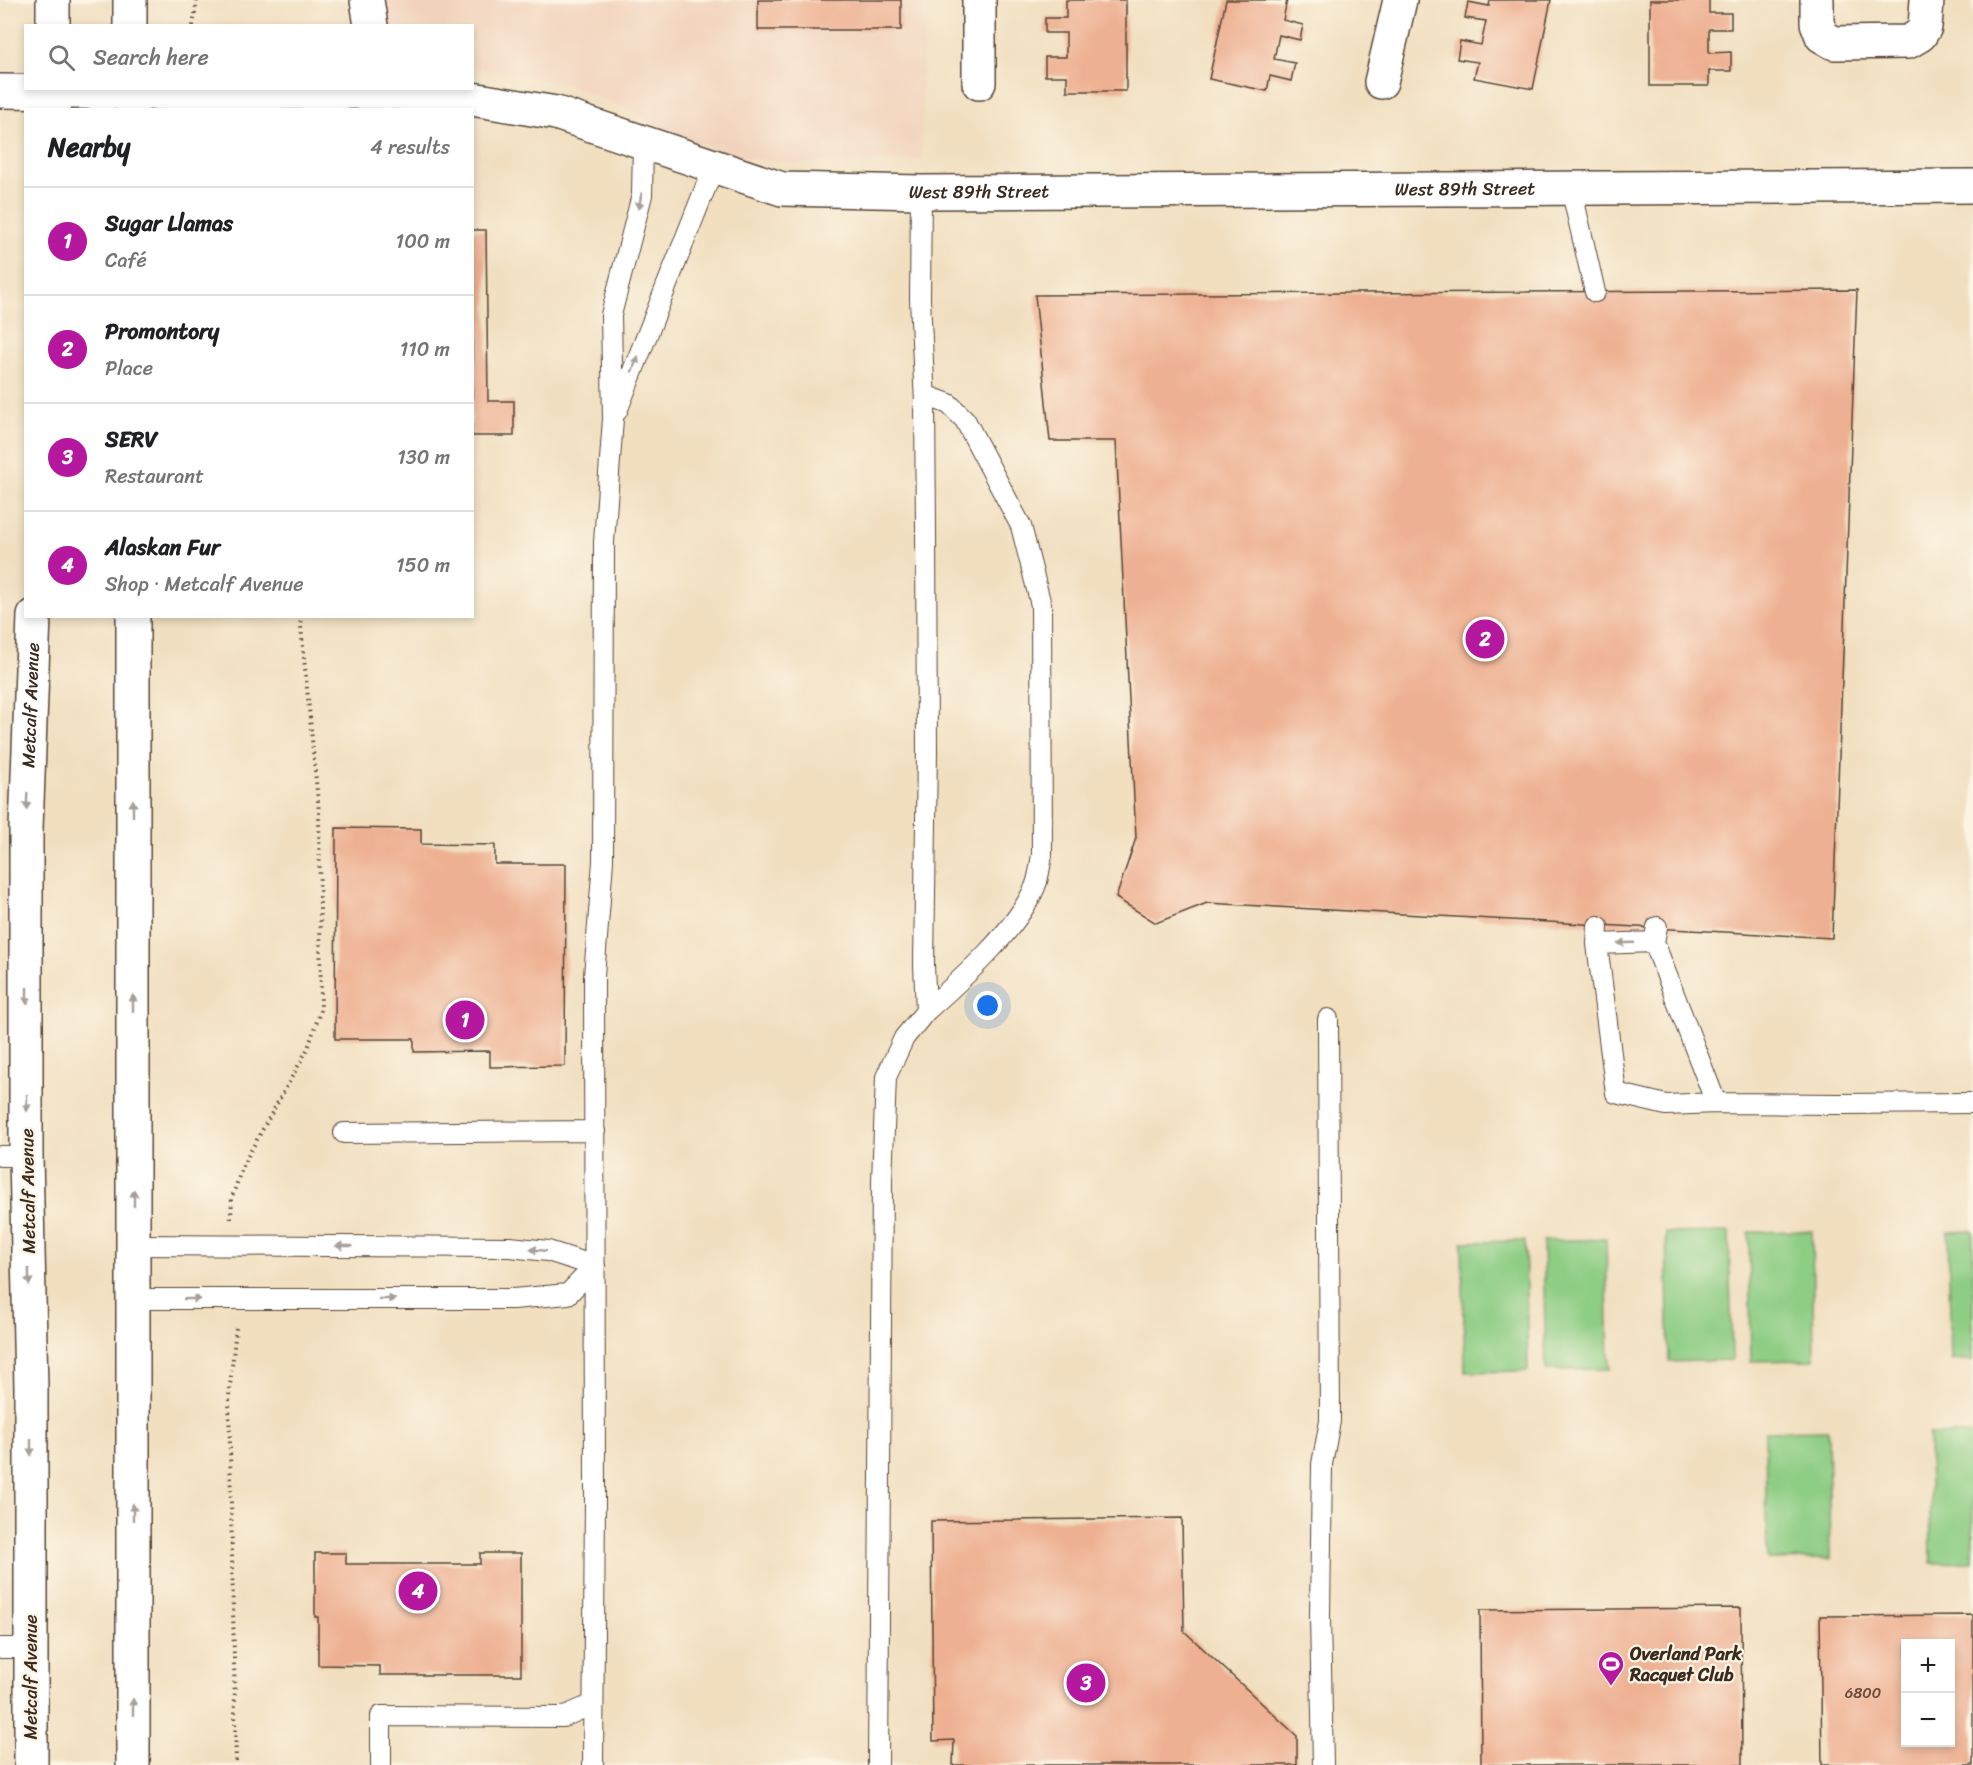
<!DOCTYPE html>
<html lang="en">
<head>
<meta charset="utf-8">
<style>
	body { margin:0; font-family:Sriracha,sans-serif; background:#f2f2f2; color:#202124 }
	.controls { position:absolute; right:18px; bottom:18px; display:grid; overflow:hidden; border-radius:0px; box-shadow:0 3px 9px #0003 }
	.controls button { width:54px; height:54px; display:grid; place-items:center; padding:0; border:0; border-bottom:2px solid #e0e0e0; background:#fff; color:#202124; font:30px sans-serif }
	.you { position:absolute; left:988px; top:1006px; width:21px; height:21px; margin:-15px; border:4px solid #fff; border-radius:50%; background:#1a73e8; box-shadow:0 0 0 9px #1a73e833 }
	.badge { display:grid; place-items:center; width:39px; height:39px; border-radius:50%; background:#b5179e; color:#fff; font-size:20px; font-weight:700 }
	.pin { position:absolute; translate:-50% -50%; border:3px solid #fff; box-shadow:0 2px 6px #0006 }
	.list { margin:0; padding:0; list-style:none }
	h2 { display:flex; justify-content:space-between; align-items:center; height:78px; margin:0; padding:0 24px; font-size:26px }
	h2 small { font-size:20px; font-weight:400; color:#757577 }
	.list li { display:grid; grid-template-columns:39px 1fr auto; gap:18px; align-items:center; box-sizing:border-box; height:108px; padding:0 24px; border-top:2px solid #e0e0e0 }
	.list b { display:block; font-size:22px; white-space:nowrap }
	.list p { margin:0; font-size:20px; white-space:nowrap; color:#757577 }
	.list em { font-size:20px; font-style:normal; color:#757577 }
	.icon { flex:none; width:33px; height:33px; fill:none; stroke:currentColor; stroke-width:2; stroke-linecap:round; stroke-linejoin:round }
	.map { position:relative; flex:none; width:1973px; height:1765px; overflow:hidden }
	.search { position:absolute; background:#fff; box-shadow:0 3px 9px #0003; left:24px; top:24px; width:450px; height:66px; display:flex; align-items:center; gap:15px; box-sizing:border-box; padding:0 21px; border-radius:0px; color:#757577; font-size:22px }
	.panel { position:absolute; background:#fff; box-shadow:0 3px 9px #0003; left:24px; top:108px; width:450px; height:510px; border-radius:0px }
	.map>svg:first-child { display:block }
	.built { fill:#f2d4be }
	.green { fill:#8ecd84; stroke:#647c51; stroke-width:1.5 }
	.building { fill:#eeb092; fill-rule:evenodd }
	.lines { fill:none; stroke-linecap:round; stroke-linejoin:round }
	.service-casing { stroke:#564536; stroke-width:22 }
	.minor-casing { stroke:#564536; stroke-width:36 }
	.primary-casing { stroke:#564536; stroke-width:36 }
	.path { stroke:#564536; stroke-width:4; stroke-dasharray:1.5 4.5; stroke-linecap:butt }
	.service { stroke:#fff; stroke-width:20 }
	.minor { stroke:#fff; stroke-width:33 }
	.primary { stroke:#fff; stroke-width:33 }
	.oneway { fill:#a79f9a }
	.labels { text-anchor:middle; dominant-baseline:central; stroke-width:4.5; stroke-linejoin:round; paint-order:stroke }
	.number-label { font-size:15px; fill:#684c3b }
	.street-label { font-size:18px; fill:#3b2a1e; stroke:#fcf5e5 }
	.poi-label { font-size:18px; font-weight:bold; fill:#3b2a1e; stroke:#fcf5e5; text-anchor:start }
</style>
</head>
<body>
<div class="map">
<svg width="1973" height="1765" viewBox="0 0 1973 1765">
	<rect width="100%" height="100%" fill="#fcf5e5"/>
	<filter id="ink" filterUnits="userSpaceOnUse"><feTurbulence type="fractalNoise" baseFrequency=".0167" numOctaves="2"/><feDisplacementMap in="SourceGraphic" scale="12" xChannelSelector="R" yChannelSelector="G"/><feConvolveMatrix kernelMatrix="1 2 1 2 8 2 1 2 1" color-interpolation-filters="sRGB"/></filter>
	<filter id="wash" filterUnits="userSpaceOnUse"><feTurbulence type="fractalNoise" baseFrequency=".008" numOctaves="4" result="noise"/><feDisplacementMap in="SourceGraphic" scale="24" xChannelSelector="R" yChannelSelector="G"/><feGaussianBlur stdDeviation="1.35" result="paint"/><feColorMatrix in="noise" values="0 0 0 0 0 0 0 0 0 0 0 0 0 0 0 0 0 1.4 0 .05"/><feComposite in="paint" operator="in"/></filter>
	<g filter="url(#wash)">
		<rect width="100%" height="100%" fill="#f1dfc0"/>
		<path class="built" d="M384,0H923L922,160L798,163L753,159L721,153L666,130L628,109L570,86L503,71L473,69L472,26L387,25Z"/>
		<path class="green" d="M1812,1231L1814,1360L1751,1361L1749,1232Z
			M1973,1231V1360H1951L1948,1232Z
			M1729,1232L1732,1360L1669,1362L1666,1233Z
			M1606,1239L1609,1369L1546,1370L1543,1241Z
			M1525,1241L1528,1371L1465,1372L1462,1242Z
			M1828,1430L1830,1559L1767,1560L1765,1431Z
			M1929,1434H1973V1562L1931,1563Z"/>
		<g id="blocks">
			<path class="building" d="M758,0H901V30H758Z
				M1066,0H1126V91H1067V76H1045V57H1066V33H1045V18H1066Z
				M1226,0H1287L1283,20L1303,25L1300,40L1279,35L1274,59L1295,63L1291,81L1270,76L1267,91L1209,79Z
				M1490,0H1551L1533,89L1474,78L1478,62L1457,59L1460,41L1481,45L1486,21L1465,18L1468,2L1489,6Z
				M1650,0H1709V13H1731V29H1709V53L1731,52V71H1709V86H1650Z
				M472,230H486L488,401H514V436H472Z
				M1857,290L1832,938L1207,903L1156,923L1116,898L1136,838L1116,441H1050L1035,295Z
				M336,828L421,829V844L495,845V864H566L565,1066L490,1067V1051L414,1052V1039H335Z
				M1182,1518L1184,1631L1297,1736V1765H953L954,1740L933,1741L931,1521Z
				M315,1553H346V1564H480V1553H521V1675H380V1666L318,1665V1617H315Z
				M1741,1608L1742,1765H1481L1480,1610Z
				M1973,1615V1765H1822L1820,1616ZM1906,1644H1950V1742H1906Z"/>
		</g>
	</g>
	<g filter="url(#ink)">
		<use href="#blocks" fill-opacity="0" stroke="#564536" stroke-width="1.5"/>
		<g class="lines">
			<g class="service-casing">
				<path id="service" d="M1571,188L1595,292
					M925,395L949,404L965,420L1021,526L1041,605L1042,855C1040,865 1039,878 1035,887C1016,931 962,979 926,1011
					M617,411L714,166
					M1598,926L1597,944L1616,1093L1666,1105L1716,1103
					M1657,927L1654,942L1716,1103L1839,1104L1973,1103
					M1597,944L1654,942
					M344,1133L595,1131
					M0,1156H26
					M133,1299H513L568,1294L595,1266L548,1251L510,1247L134,1245
					M0,1648H31
					M381,1765V1716L563,1717L593,1704
					M593,1765L595,1499L594,976L603,861L604,542L613,419L611,315L642,195L643,142
					M878,1765L882,1181L886,1077L904,1038L926,1011L924,965L927,751L926,529L925,403L920,299L921,192
					M1323,1765L1320,1617L1322,1464L1330,1421L1328,1019"/>
			</g>
			<g class="minor-casing">
				<g id="minor">
					<path d="M367,0L371,26"/>
					<path d="M1817,0V23L1822,36L1834,43L1908,42L1920,35L1925,27L1927,0"/>
					<path d="M1381,82L1400,0"/>
					<path d="M979,83V0"/>
					<path id="s1" d="M0,91L204,94L376,92L454,96L556,113L782,189L921,192L1973,186"/>
				</g>
			</g>
			<g class="primary-casing">
				<g id="primary">
					<path d="M53,0V26"/>
					<path d="M130,0V26"/>
					<path d="M132,88V110"/>
					<path d="M53,110L54,88"/>
					<path d="M133,616V1765"/>
					<path id="s2" d="M31,1765V1389L26,1156V829L34,616"/>
				</g>
			</g>
			<path class="path" d="M193,26L197,0
				M231,1219L232,1197L244,1163L308,1048L321,1009L319,812L300,616
				M236,1328L229,1396L236,1765"/>
			<use href="#service" class="service"/>
			<use href="#minor" class="minor"/>
			<use href="#primary" class="primary"/>
		</g>
		<defs><path id="oneway-solid" d="M-6-.8H1V-3.2L6.5 0L1 3.2V.8H-6Z" transform="scale(1.5)"/></defs>
		<g class="oneway">
			<use href="#oneway-solid" transform="translate(640 201) rotate(102)"/>
			<use href="#oneway-solid" transform="translate(635 364) rotate(-68)"/>
			<use href="#oneway-solid" transform="translate(27 801) rotate(92)"/>
			<use href="#oneway-solid" transform="translate(133 808) rotate(-90)"/>
			<use href="#oneway-solid" transform="translate(1626 943) rotate(178)"/>
			<use href="#oneway-solid" transform="translate(27 996) rotate(90)"/>
			<use href="#oneway-solid" transform="translate(133 1003) rotate(-90)"/>
			<use href="#oneway-solid" transform="translate(27 1103) rotate(90)"/>
			<use href="#oneway-solid" transform="translate(134 1198) rotate(-90)"/>
			<use href="#oneway-solid" transform="translate(344 1246) rotate(-180)"/>
			<use href="#oneway-solid" transform="translate(538 1250) rotate(-174)"/>
			<use href="#oneway-solid" transform="translate(29 1277) rotate(89)"/>
			<use href="#oneway-solid" transform="translate(192 1299)"/>
			<use href="#oneway-solid" transform="translate(387 1299)"/>
			<use href="#oneway-solid" transform="translate(31 1447) rotate(90)"/>
			<use href="#oneway-solid" transform="translate(133 1512) rotate(-90)"/>
			<use href="#oneway-solid" transform="translate(133 1707) rotate(-90)"/>
		</g>
	</g>
	<defs>
		<g id="stadium-pin" transform="scale(1.35)"><path d="M0 17L-7.5 6A9.5 9.5 0 1 1 7.5 6Z" fill="#b5179e" stroke="#fcf5e5"/><path d="M0-5a6.5 5 0 1 0 0 10a6.5 5 0 1 0 0-10ZM-3.5-1.8h7v3.6h-7Z" fill="#fff"/></g>
	</defs>
	<g fill-rule="evenodd">
		<use href="#stadium-pin" x="1611" y="1664"/>
	</g>
	<g class="labels">
		<g class="number-label">
			<text x="1863" y="1693">6800</text>
		</g>
		<g class="street-label">
			<text stroke="none"><textPath href="#s1" startOffset="1479">West 89th Street</textPath></text>
			<text stroke="none"><textPath href="#s1" startOffset="993">West 89th Street</textPath></text>
			<text stroke="none"><textPath href="#s2" startOffset="1060">Metcalf Avenue</textPath></text>
			<text transform="translate(28 1191) rotate(-91)">Metcalf Avenue</text>
			<text transform="translate(31 1677) rotate(-90)">Metcalf Avenue</text>
		</g>
		<g class="poi-label">
			<text x="1630" y="1654">Overland Park<tspan x="1630" dy="21">Racquet Club</tspan></text>
		</g>
	</g>
</svg>
<div class="controls">
<button>+</button>
<button>−</button>
</div>
<div class="you"></div>
<div class="pin badge" style="left:465px;top:1020px">1</div>
<div class="pin badge" style="left:1485px;top:639px">2</div>
<div class="pin badge" style="left:1086px;top:1683px">3</div>
<div class="pin badge" style="left:418px;top:1591px">4</div>
<div class="search"><svg class="icon" aria-label="search" viewBox="0 0 24 24"><circle cx="10" cy="10" r="6"/><path d="M15 15l6 6"/></svg>Search here</div>
<section class="panel">
<h2>Nearby<small>4 results</small></h2>
<ul class="list">
<li><span class="badge">1</span><div><b>Sugar Llamas</b><p>Café</p></div><em>100 m</em></li>
<li><span class="badge">2</span><div><b>Promontory</b><p>Place</p></div><em>110 m</em></li>
<li><span class="badge">3</span><div><b>SERV</b><p>Restaurant</p></div><em>130 m</em></li>
<li><span class="badge">4</span><div><b>Alaskan Fur</b><p>Shop · Metcalf Avenue</p></div><em>150 m</em></li>
</ul>
</section>
</div>
</body>
</html>
